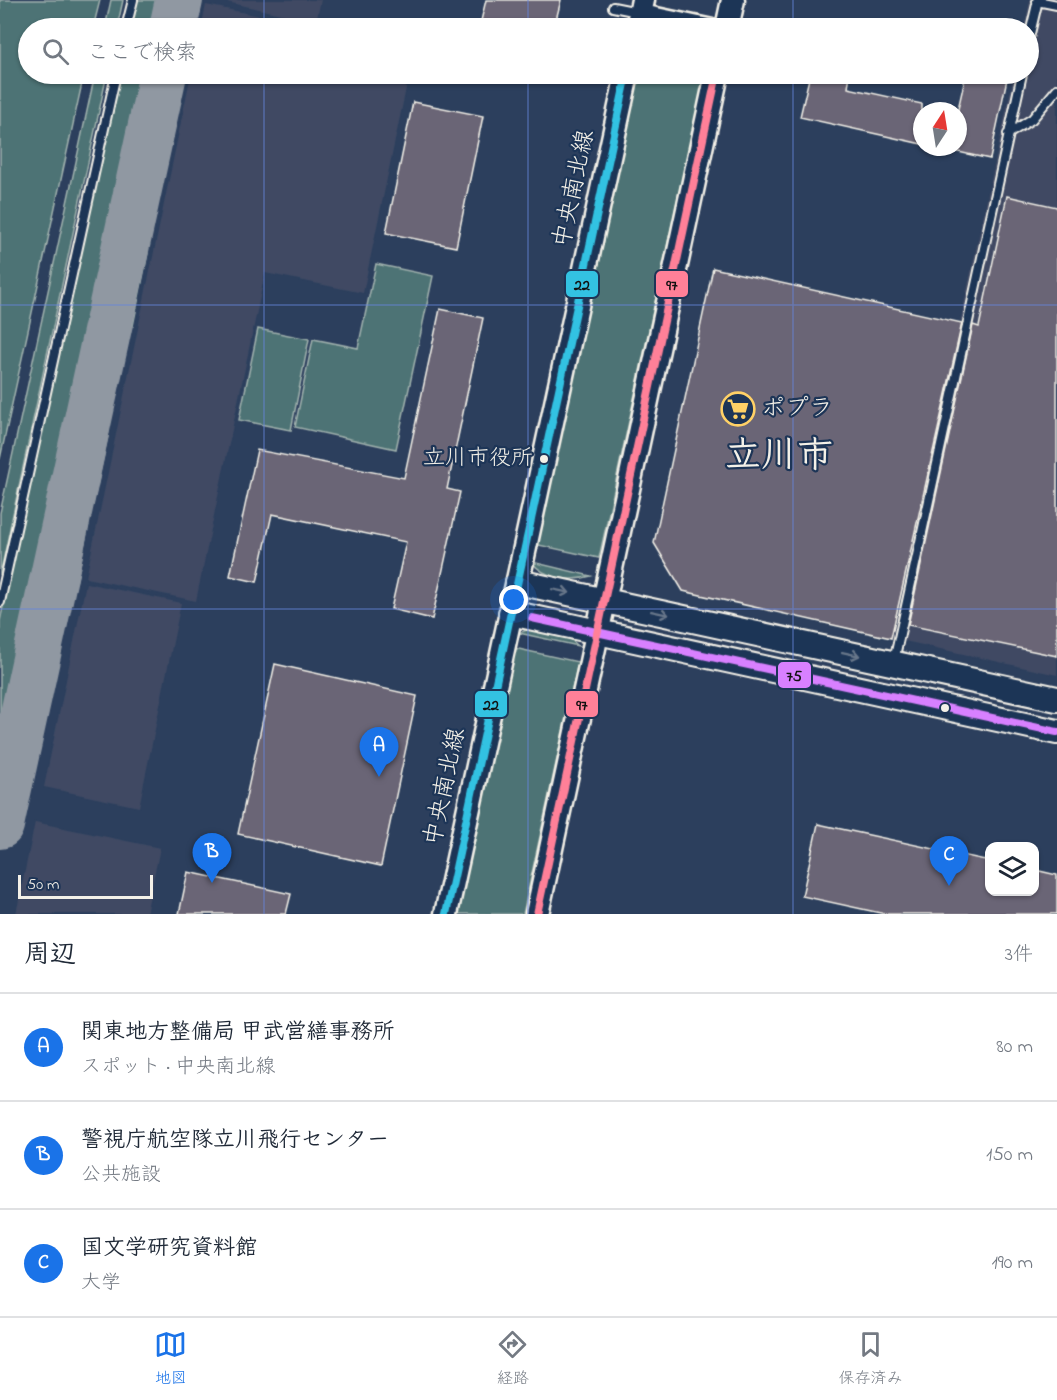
<!DOCTYPE html>
<html lang="ja">
<head>
<meta charset="utf-8">
<style>
	body { margin:0; font-family:"Indie Flower","Klee One",sans-serif; background:#f6f6f7; color:#1f2937 }
	.controls { position:absolute; right:18px; bottom:18px; display:grid; overflow:hidden; border-radius:12px; box-shadow:0 2px 4px #0004 }
	.controls button { width:54px; height:54px; display:grid; place-items:center; padding:0; border:0; border-bottom:2px solid #e0e1e3; background:#fff; color:#1f2937; font:30px sans-serif }
	.compass { position:absolute; left:913px; top:102px; width:54px; height:54px; border-radius:50%; background:#fff; box-shadow:0 2px 4px #0004; rotate:12deg }
	.scale { position:absolute; left:18px; bottom:15px; width:135px; box-sizing:border-box; padding-left:6px; border:3px solid #f4f1e8; border-top:0; font-size:16px; line-height:21px; white-space:nowrap; color:#f4f1e8; -webkit-text-stroke:4px #1d3557; paint-order:stroke }
	.you { position:absolute; left:514px; top:600px; width:21px; height:21px; margin:-15px; border:4px solid #fff; border-radius:50%; background:#1a73e8; box-shadow:0 0 0 9px #1a73e833 }
	.badge { display:grid; place-items:center; width:39px; height:39px; border-radius:50%; background:#1a73e8; color:#fff; font-size:20px; font-weight:700 }
	.pin { position:absolute; translate:-50% -50px; filter:drop-shadow(0 2px 3px #0008) }
	.pin::after { content:''; position:absolute; top:32px; width:21px; height:18px; background:inherit; clip-path:polygon(0 0,100% 0,50% 100%) }
	.list { margin:0; padding:0; list-style:none }
	h2 { display:flex; justify-content:space-between; align-items:center; height:78px; margin:0; padding:0 24px; font-size:26px }
	h2 small { font-size:20px; font-weight:400; color:#747a83 }
	.list li { display:grid; grid-template-columns:39px 1fr auto; gap:18px; align-items:center; box-sizing:border-box; height:108px; padding:0 24px; border-top:2px solid #e0e1e3 }
	.list b { display:block; font-size:22px; white-space:nowrap }
	.list p { margin:0; font-size:20px; white-space:nowrap; color:#747a83 }
	.list em { font-size:20px; font-style:normal; color:#747a83 }
	.icon { flex:none; width:33px; height:33px; fill:none; stroke:currentColor; stroke-width:2; stroke-linecap:round; stroke-linejoin:round }
	.map { position:relative; flex:none; width:1057px; height:914px; overflow:hidden }
	.search { position:absolute; background:#fff; box-shadow:0 2px 4px #0004; left:18px; right:18px; top:18px; height:66px; display:flex; align-items:center; gap:15px; box-sizing:border-box; padding:0 21px; border-radius:33px; color:#747a83; font-size:22px }
	.sheet { height:402px; background:#fff }
	nav { display:flex; justify-content:space-around; align-items:center; box-sizing:border-box; height:84px; border-top:2px solid #e0e1e3; background:#fff; font-size:16px; color:#747a83 }
	nav a { display:grid; justify-items:center; gap:3px }
	nav .on { color:#1a73e8 }
	.map>svg:first-child { display:block }
	.built { fill:#3f4a64 }
	.green { fill:#4e7375; stroke:#a1b2ae; stroke-width:1.5 }
	.lines { fill:none; stroke-linecap:round; stroke-linejoin:round }
	.taxiway { stroke:#9098a2; stroke-width:48 }
	.building { fill:#6a6576; stroke:#f4f1e8; stroke-width:1.5 }
	.service-casing { stroke:#f4f1e8; stroke-width:12 }
	.minor-casing { stroke:#f4f1e8; stroke-width:20 }
	.secondary-casing { stroke:#f4f1e8; stroke-width:27 }
	.primary-casing { stroke:#f4f1e8; stroke-width:28 }
	.service { stroke:#1d3557; stroke-width:8 }
	.minor { stroke:#1d3557; stroke-width:15 }
	.secondary { stroke:#1d3557; stroke-width:22 }
	.primary { stroke:#1d3557; stroke-width:24 }
	.bus-1-casing { stroke:#1d3557; stroke-width:12 }
	.bus-2-casing { stroke:#1d3557; stroke-width:12 }
	.bus-3-casing { stroke:#1d3557; stroke-width:12 }
	.bus-1 { stroke:#d880ff; stroke-width:8 }
	.bus-2 { stroke:#33c2e2; stroke-width:8 }
	.bus-3 { stroke:#ff8098; stroke-width:8 }
	.oneway { stroke:#68778a }
	.grid { fill:none; stroke:#6887de; stroke-width:1.5; stroke-opacity:0.55 }
	.bus-dot { fill:#f4f1e8; stroke:#1d3557; stroke-width:2 }
	.labels { text-anchor:middle; dominant-baseline:central; stroke-width:4.5; stroke-linejoin:round; paint-order:stroke }
	.bus-label { font-size:22px; fill:#f4f1e8; stroke:#1d3557; text-anchor:end }
	.street-label { font-size:24px; fill:#f4f1e8; stroke:#1d3557 }
	.poi-label { font-size:24px; fill:#f4f1e8; stroke:#1d3557; text-anchor:start }
	.town-label { font-size:36px; font-weight:bold; fill:#f4f1e8; stroke:#1d3557 }
	.line-badge { stroke:#1d3557; stroke-width:2 }
	.pale-badge-label { font-size:16px; text-anchor:middle; font-weight:bold; fill:#111 }
</style>
</head>
<body>
<div class="map">
<svg width="1057" height="914" viewBox="0 0 1057 914">
	<rect width="100%" height="100%" fill="#2c3f5d"/>
	<filter id="ink" filterUnits="userSpaceOnUse"><feTurbulence type="fractalNoise" baseFrequency=".0167" numOctaves="2"/><feDisplacementMap in="SourceGraphic" scale="12" xChannelSelector="R" yChannelSelector="G"/><feConvolveMatrix kernelMatrix="1 2 1 2 8 2 1 2 1" color-interpolation-filters="sRGB"/></filter>
	<g filter="url(#ink)">
		<path class="built" d="M218,0H321L316,22Z
			M1030,0H1057V675L891,638L1014,74H1028V28H1024Z
			M206,5L319,28H201Z
			M191,74H409L363,293L265,273L196,601L86,578Z
			M86,583L181,603L139,807L44,787Z
			M35,822L160,848L146,914H16Z"/>
		<path class="green" d="M0,0H100L93,28H28V74H84L0,459Z
			M111,0H123L117,28H105Z
			M134,0H160L154,28H127Z
			M184,1L199,4L194,28H179Z
			M95,74H107L0,575V513Z
			M118,74H144L0,737V621Z
			M636,74H705L599,558L534,544Z
			M152,157L167,161L150,235L134,231Z
			M131,249L148,253L133,326L116,323Z
			M376,264L433,276L396,449L295,427L313,339L358,348Z
			M258,329L309,339L291,430L239,420Z
			M114,338L128,342L111,415L97,412Z
			M94,427L109,431L93,504L77,500Z
			M75,519L89,523L76,583L61,580Z
			M532,562L591,576C572,582 544,579 532,562Z
			M529,629L566,635L578,646L519,633Z
			M514,648L578,662L523,914H457Z"/>
		<g class="lines">
			<path class="taxiway" d="M173,28L179,0
				M0,825L163,74"/>
		</g>
		<path class="building" d="M486,0H561L554,28H497L480,25Z
			M810,74H850L848,88L922,104V144L800,117Z
			M966,74H1008L990,159L958,152V109Z
			M413,102L483,116L456,247L386,233Z
			M1007,196L1057,207V656L908,625L973,325L979,327Z
			M713,268L962,323L891,638L683,591L654,543Z
			M440,309L483,318L447,489L460,492L432,619L391,609L406,542L272,514L257,582L230,576L257,450L404,478Z
			M275,664L417,696L381,866L238,834Z
			M818,824L990,861V891H1035V870L1057,875V914H885L802,896Z
			M188,872L291,894L286,914H179Z"/>
		<g class="lines">
			<g class="service-casing">
				<path id="service" d="M1037,1L1057,5
					M613,7L638,12
					M126,28L133,0
					M1028,42L1038,0
					M1008,134L1032,119L1057,89
					M0,602L116,74
					M894,661L1022,74"/>
			</g>
			<g class="minor-casing">
				<path id="minor" d="M640,12L715,28"/>
			</g>
			<g class="secondary-casing">
				<path id="secondary" d="M637,28L643,0
					M727,28L733,0
					M446,914L627,74
					M537,914L717,74"/>
			</g>
			<g class="primary-casing">
				<path id="primary" d="M518,582L1057,699
					M511,613L1057,732"/>
			</g>
			<use href="#service" class="service"/>
			<use href="#minor" class="minor"/>
			<use href="#secondary" class="secondary"/>
			<use href="#primary" class="primary"/>
			<g class="bus-1-casing">
				<path id="bus-1" d="M532,618L1057,732"/>
			</g>
			<g class="bus-2-casing">
				<path id="bus-2" d="M446,914L627,74"/>
			</g>
			<g class="bus-3-casing">
				<path id="bus-3" d="M537,914L717,74"/>
			</g>
			<use href="#bus-1" class="bus-1"/>
			<use href="#bus-2" class="bus-2"/>
			<use href="#bus-3" class="bus-3"/>
		</g>
		<defs><path id="oneway-shaft" d="M-6 0H5M1.5-3L5.5 0L1.5 3" fill="none" stroke-width="1.6" stroke-linecap="round" stroke-linejoin="round" transform="scale(1.5)"/></defs>
		<g class="oneway">
			<use href="#oneway-shaft" transform="translate(561 591) rotate(12)"/>
			<use href="#oneway-shaft" transform="translate(660 613) rotate(12)"/>
			<use href="#oneway-shaft" transform="translate(851 654) rotate(12)"/>
		</g>
	</g>
	<path class="grid" d="M264,0V28M528,0V28M793,0V28M264,74V914M528,74V914M793,74V914M0,305H1057M0,609H1057"/>
	<defs>
		<g id="supermarket-ring" transform="scale(1.725)"><circle r="9.5" fill="#1d3557" stroke="#ffd166" stroke-width="1.5"/><path d="M-6-5.5h2.5l.6 2H6L4.5 2H-2.5L-4.4-4H-6ZM-1.5 3.2a1.3 1.3 0 1 0 .1 0ZM3 3.2a1.3 1.3 0 1 0 .1 0Z" fill="#ffd166"/></g>
	</defs>
	<g fill-rule="evenodd">
		<use href="#supermarket-ring" x="738" y="409"/>
	</g>
	<g class="bus-dot">
		<circle cx="544" cy="459" r="5"/>
		<circle cx="945" cy="708" r="5"/>
	</g>
	<g class="labels">
		<g class="bus-label">
			<text x="533" y="459">立川市役所</text>
		</g>
		<g class="street-label">
			<text transform="translate(575 189) rotate(-78)">中央南北線</text>
			<text transform="translate(446 787) rotate(-78)">中央南北線</text>
		</g>
		<g class="poi-label">
			<text x="761" y="409">ポプラ</text>
		</g>
		<g class="town-label">
			<text x="779" y="457">立川市</text>
		</g>
	</g>
	<g class="line-badge">
		<rect x="565" y="270" width="34" height="28" rx="6" fill="#33c2e2"/>
		<rect x="655" y="270" width="34" height="28" rx="6" fill="#ff8098"/>
		<rect x="777" y="661" width="35" height="28" rx="6" fill="#d880ff"/>
		<rect x="474" y="690" width="34" height="28" rx="6" fill="#33c2e2"/>
		<rect x="565" y="690" width="34" height="28" rx="6" fill="#ff8098"/>
	</g>
	<g class="pale-badge-label">
		<text x="582" y="290">22</text>
		<text x="672" y="290">97</text>
		<text x="794" y="681">75</text>
		<text x="491" y="710">22</text>
		<text x="582" y="710">97</text>
	</g>
</svg>
<div class="controls">
<button><svg class="icon" aria-label="layers" viewBox="0 0 24 24"><path d="M12 4l9 5-9 5-9-5zM3 14l9 5 9-5"/></svg></button>
</div>
<svg class="compass" viewBox="-18 -18 36 36"><path d="M0-13l5 13h-10z" fill="#e53935"/><path d="M0 13l5-13h-10z" fill="#747a83"/></svg>
<div class="scale">50 m</div>
<div class="you"></div>
<div class="pin badge" style="left:379px;top:777px">A</div>
<div class="pin badge" style="left:212px;top:883px">B</div>
<div class="pin badge" style="left:949px;top:886px">C</div>
<div class="search"><svg class="icon" aria-label="search" viewBox="0 0 24 24"><circle cx="10" cy="10" r="6"/><path d="M15 15l6 6"/></svg>ここで検索</div>
</div>
<section class="sheet">
<h2>周辺<small>3件</small></h2>
<ul class="list">
<li><span class="badge">A</span><div><b>関東地方整備局 甲武営繕事務所</b><p>スポット · 中央南北線</p></div><em>80 m</em></li>
<li><span class="badge">B</span><div><b>警視庁航空隊立川飛行センター</b><p>公共施設</p></div><em>150 m</em></li>
<li><span class="badge">C</span><div><b>国文学研究資料館</b><p>大学</p></div><em>190 m</em></li>
</ul>
</section>
<nav>
<a class="on"><svg class="icon" aria-label="map" viewBox="0 0 24 24"><path d="M3 6l6-2 6 2 6-2v14l-6 2-6-2-6 2zM9 4v14M15 6v14"/></svg>地図</a>
<a><svg class="icon" aria-label="directions" viewBox="0 0 24 24"><path d="M12 3l9 9-9 9-9-9zM9 14v-3h6M13 9l2 2-2 2"/></svg>経路</a>
<a><svg class="icon" aria-label="saved" viewBox="0 0 24 24"><path d="M7 4h10v16l-5-4-5 4z"/></svg>保存済み</a>
</nav>
</body>
</html>
